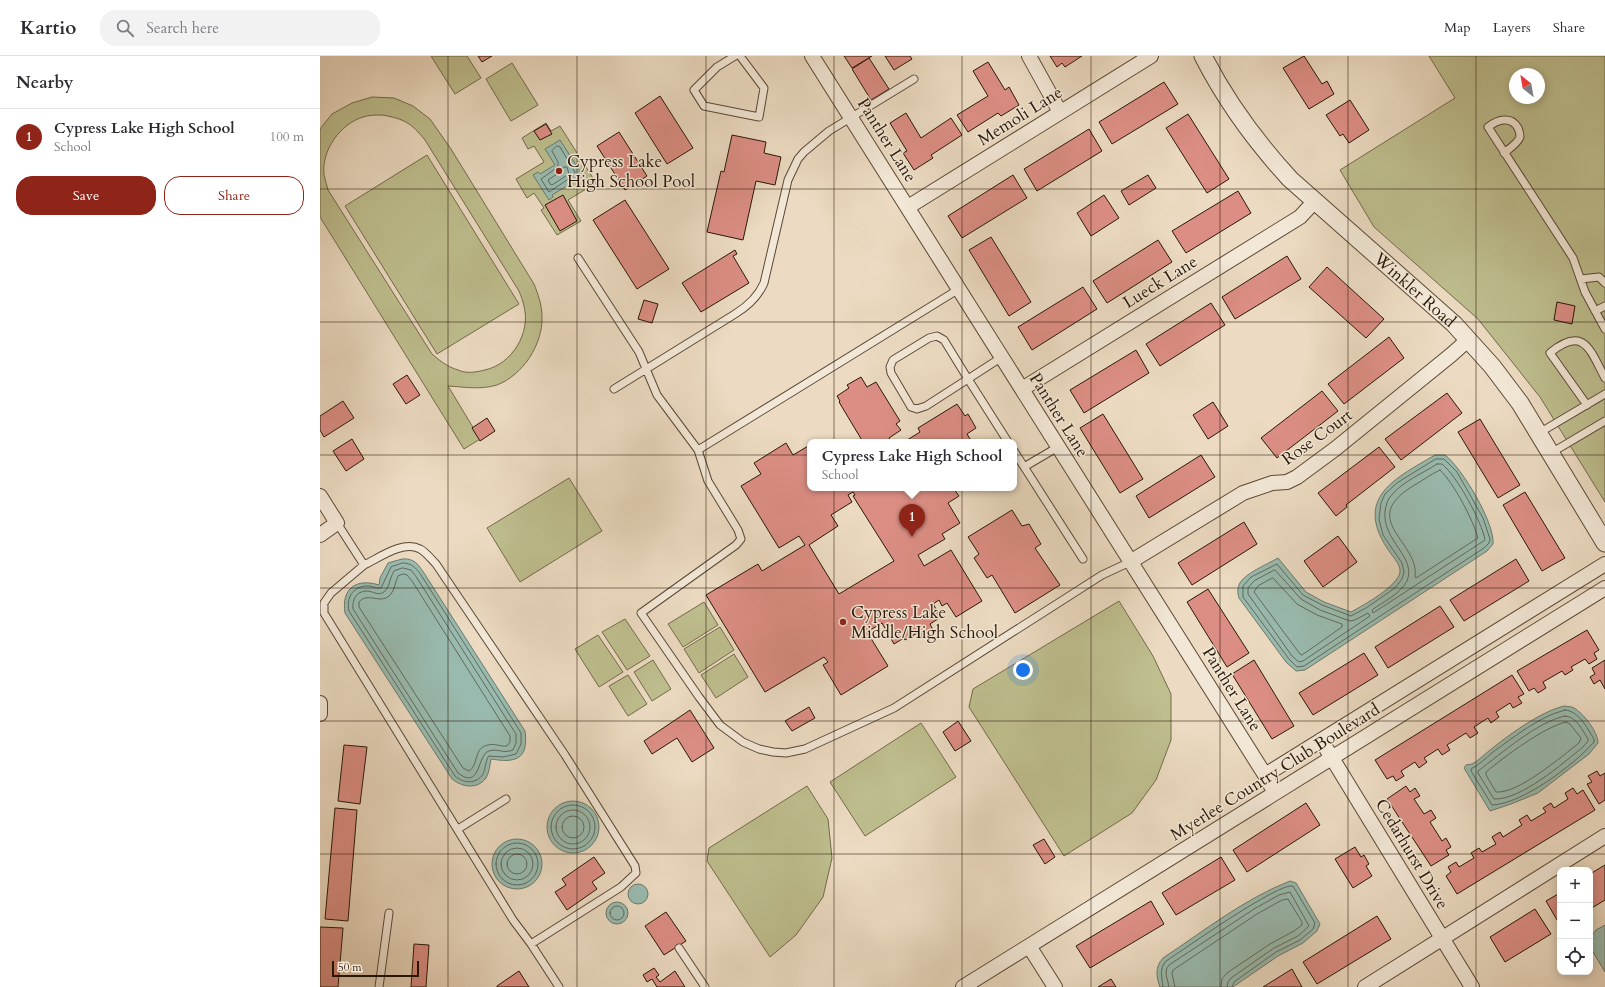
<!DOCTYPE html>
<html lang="en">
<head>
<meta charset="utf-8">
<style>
	body { margin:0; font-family:Cardo,serif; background:#f2f2f3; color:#2b2b33 }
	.controls { position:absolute; right:12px; bottom:12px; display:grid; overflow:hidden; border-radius:8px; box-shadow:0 2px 10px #0003 }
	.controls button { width:36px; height:36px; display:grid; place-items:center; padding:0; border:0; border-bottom:1px solid #e1e1e2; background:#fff; color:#2b2b33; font:20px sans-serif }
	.compass { position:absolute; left:1189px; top:12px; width:36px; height:36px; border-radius:50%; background:#fff; box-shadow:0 2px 10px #0003; rotate:329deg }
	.scale { position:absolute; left:12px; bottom:10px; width:87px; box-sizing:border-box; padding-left:4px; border:2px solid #291707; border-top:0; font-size:11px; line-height:14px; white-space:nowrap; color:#291707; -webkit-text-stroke:3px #f3e8d7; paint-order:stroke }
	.you { position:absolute; left:703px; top:614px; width:14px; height:14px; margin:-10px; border:3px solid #fff; border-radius:50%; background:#1a73e8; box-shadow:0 0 0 6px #1a73e833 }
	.badge { display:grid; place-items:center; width:26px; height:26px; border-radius:50%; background:#8f2418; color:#fff; font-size:13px; font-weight:700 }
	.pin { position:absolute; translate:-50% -33px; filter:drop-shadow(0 1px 2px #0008) }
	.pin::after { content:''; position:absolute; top:21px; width:14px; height:12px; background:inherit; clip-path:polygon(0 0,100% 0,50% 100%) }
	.popup { position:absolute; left:487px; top:383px; width:210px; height:52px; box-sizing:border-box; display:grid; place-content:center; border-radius:8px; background:#fff; filter:drop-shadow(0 1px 3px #0005); font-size:13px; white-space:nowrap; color:#7c7c81 }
	.popup b { font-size:15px; color:#2b2b33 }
	.popup::after { content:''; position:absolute; left:50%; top:100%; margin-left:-8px; border:8px solid transparent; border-top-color:#fff }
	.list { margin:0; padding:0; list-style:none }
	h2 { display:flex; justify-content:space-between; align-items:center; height:52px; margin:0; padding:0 16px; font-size:17px }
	h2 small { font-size:13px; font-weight:400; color:#7c7c81 }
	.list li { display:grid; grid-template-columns:26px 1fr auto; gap:12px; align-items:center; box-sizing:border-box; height:56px; padding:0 16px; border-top:1px solid #e1e1e2 }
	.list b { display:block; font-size:15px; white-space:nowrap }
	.list p { margin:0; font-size:13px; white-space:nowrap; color:#7c7c81 }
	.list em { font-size:13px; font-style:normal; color:#7c7c81 }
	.actions { display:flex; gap:8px; padding:12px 16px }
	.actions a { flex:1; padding:9px 0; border:1px solid #8f2418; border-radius:16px; text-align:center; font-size:14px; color:#8f2418 }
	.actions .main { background:#8f2418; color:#fff }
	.icon { flex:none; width:22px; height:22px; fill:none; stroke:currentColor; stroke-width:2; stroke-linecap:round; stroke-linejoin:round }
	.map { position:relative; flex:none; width:1285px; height:931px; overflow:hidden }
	header { display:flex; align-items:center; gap:24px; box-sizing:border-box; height:56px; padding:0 20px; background:#fff; border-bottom:1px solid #e1e1e2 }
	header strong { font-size:19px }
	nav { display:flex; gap:22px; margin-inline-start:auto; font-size:14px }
	.search { width:280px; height:36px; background:#f2f2f3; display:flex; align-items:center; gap:10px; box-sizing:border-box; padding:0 14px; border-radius:16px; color:#7c7c81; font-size:15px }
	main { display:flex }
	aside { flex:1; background:#fff }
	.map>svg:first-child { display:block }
	.green { fill:#bebe8e; stroke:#746a4a; fill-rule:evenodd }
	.water { fill:#99bbaf; stroke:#6c796c }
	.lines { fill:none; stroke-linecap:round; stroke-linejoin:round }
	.shore { stroke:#61695b; stroke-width:1 }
	.building { fill:#dc8e84; stroke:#291707; fill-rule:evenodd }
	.service-casing { stroke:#5a4836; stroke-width:9 }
	.minor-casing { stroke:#5a4836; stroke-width:16 }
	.tertiary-casing { stroke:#5a4836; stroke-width:19 }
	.service { stroke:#f3e8d7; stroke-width:7 }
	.minor { stroke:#f3e8d7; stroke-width:14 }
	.tertiary { stroke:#f3e8d7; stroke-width:17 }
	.grid { fill:none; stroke:#291707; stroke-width:1; stroke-opacity:0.55 }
	.poi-dot { fill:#8f2418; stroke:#f3e8d7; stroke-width:1.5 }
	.labels { text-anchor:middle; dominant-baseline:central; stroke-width:3; stroke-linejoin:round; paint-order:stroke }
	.street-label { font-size:17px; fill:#291707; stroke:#f3e8d7 }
	.poi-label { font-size:17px; fill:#291707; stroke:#f3e8d7; text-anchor:start }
</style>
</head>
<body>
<header>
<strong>Kartio</strong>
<div class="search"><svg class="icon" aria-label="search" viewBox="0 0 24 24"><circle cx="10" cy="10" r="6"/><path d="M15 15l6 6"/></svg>Search here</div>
<nav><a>Map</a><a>Layers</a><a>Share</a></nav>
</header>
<main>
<aside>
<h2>Nearby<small></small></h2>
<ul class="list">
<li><span class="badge">1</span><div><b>Cypress Lake High School</b><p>School</p></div><em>100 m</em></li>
</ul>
<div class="actions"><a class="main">Save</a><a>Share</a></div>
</aside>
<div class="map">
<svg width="1285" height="931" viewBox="0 0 1285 931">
	<rect width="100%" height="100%" fill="#ecdbc2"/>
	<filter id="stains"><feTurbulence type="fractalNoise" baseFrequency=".005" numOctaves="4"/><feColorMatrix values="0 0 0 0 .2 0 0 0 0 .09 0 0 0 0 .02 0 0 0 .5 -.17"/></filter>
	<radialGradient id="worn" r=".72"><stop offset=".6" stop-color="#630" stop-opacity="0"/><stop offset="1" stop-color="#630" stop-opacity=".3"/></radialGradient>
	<path class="green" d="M111,0H147L161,22L135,38Z
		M1109,0H1285V446L1220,341L1158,263L1054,171L1020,114L1135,42ZM1195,18H1219V42H1195Z
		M192,7L218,49L191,65L166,23Z
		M52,41L74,42L93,50L110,63L131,93L214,228C218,238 222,249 222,261C223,288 203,319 177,329C160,334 145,331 128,330L160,383L144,393L0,161V73L12,58L32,47ZM62,59C85,63 91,67 105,84L199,235C201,240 203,245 204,250C211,277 192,308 165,314C156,316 147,318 138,314C128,311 120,305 112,298L8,134C7,129 5,124 4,119C1,95 20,68 43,61C49,59 56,59 62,59Z
		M226,67L231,75L240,70L276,127L248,144L261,165L237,179L221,154L224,152L214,137L207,142L196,123L224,106L214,90L208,93L202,82Z
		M107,99L199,248L117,298L25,150Z
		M249,422L282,475L200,526L167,472Z
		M799,545L833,600L851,638V684L836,724L812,757L744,800L649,651L653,633Z
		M384,546L398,569L363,591L348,568Z
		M305,563L330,600L307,614L282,576Z
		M400,571L414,594L379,617L364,593Z
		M278,579L303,616L279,631L255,593Z
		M414,598L428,621L396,642L381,619Z
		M333,604L351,633L332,645L314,616Z
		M308,619L327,648L308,660L289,630Z
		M601,667L636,721L545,780L510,726Z
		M487,730L508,763L512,802L503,841L476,879L450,901L387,805L389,792Z"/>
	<path class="water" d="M240,84L263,120L232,139L233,141L229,144L213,119L218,116L220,118L235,109L225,93Z
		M1115,399H1125C1142,412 1175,467 1173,488L1167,495L985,614L976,615L966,606L919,542C918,538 917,534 919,529C923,518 948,508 958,502L986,536L1004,546L1031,556C1044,549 1078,530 1080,516C1081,508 1071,499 1067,492C1034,441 1076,422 1115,399Z
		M82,503C94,502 98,508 104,517L205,675C209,704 195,707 171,703C170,709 169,717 166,722C157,734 142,731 132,723L25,557C21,532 37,522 59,529L60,522L68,507Z
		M1244,650C1248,651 1251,650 1254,652C1264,658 1278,676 1278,687L1269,698L1218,737L1191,748L1170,755L1144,712L1146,709L1152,708L1157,705C1179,686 1216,657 1244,650Z
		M227 771a26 26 0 1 1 52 0a26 26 0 1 1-52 0Z
		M172 808a25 25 0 1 1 50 0a25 25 0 1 1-50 0Z
		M970,825L976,827L1000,868L997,875L983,887L958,900L913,931H840C836,920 835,911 843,902C884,875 924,843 970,825Z
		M308 838a10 10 0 1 1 20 0a10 10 0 1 1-20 0Z
		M286 857a11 11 0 1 1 22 0a11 11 0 1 1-22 0Z
		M1285,869V916L1270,891V882L1276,874Z"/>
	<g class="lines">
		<path class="shore" d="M237,90L240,91L256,118L229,136L221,123L238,111V106L232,95Z
			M244,111H247L249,118L232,129L230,128L228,124L240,116Z
			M1116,403H1124L1137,416L1163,462L1170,483L1169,487L1164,492L984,610L977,611L969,603L923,541V530L931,521L957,508L983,539L1002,549L1031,560L1046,552L1075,532L1082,523L1084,516L1082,507L1063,479L1059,463L1061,447L1065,438L1077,427Z
			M1117,408H1122C1137,420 1162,466 1165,484L1053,557L1052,554C1063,546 1080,538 1087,525C1097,501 1062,485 1065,455C1066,450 1067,445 1070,441C1081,426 1102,418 1117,408Z
			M1120,414C1134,427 1153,464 1158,482L1096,522L1095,521C1100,486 1037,464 1093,430C1102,425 1111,418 1120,414Z
			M83,507C92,507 96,512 101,519L201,677V688L196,698L183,701L169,700C165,705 166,712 163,718C156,729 143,727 135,720L29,555C26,543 32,531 46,530C51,529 56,533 61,532L71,511Z
			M83,512L91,514L97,522L196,678V687L193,694C183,698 177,692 169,695C157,698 161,735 138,717L33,553C32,544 36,535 47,535C53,535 59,541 65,535C69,532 70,521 74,515Z
			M955,514L981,543L1000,554L1030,565L1035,564L1048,557L1050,560L983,605L979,606L972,600L928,538V532L934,525Z
			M84,518L87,519L92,525L190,680V686L187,690C181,691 175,687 168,689C153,692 159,709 149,715L143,712L39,551V546C48,535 61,550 71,538C75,533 75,526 78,520Z
			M953,522L977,548L997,559L1022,568V571L982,599L980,598L934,536L938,530Z
			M1245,654C1259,655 1267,672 1274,683V686C1254,709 1202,748 1172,749L1151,715V713C1159,709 1166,702 1173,696C1194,681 1220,660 1245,654Z
			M1245,660C1256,660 1263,675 1268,683V685L1263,691C1242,708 1201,744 1174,743L1158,717V715C1182,697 1217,666 1245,660Z
			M1246,666L1250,668L1261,682L1259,687C1241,701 1198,738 1176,736L1166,719V716C1184,701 1224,671 1246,666Z
			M231 771a22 22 0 1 1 44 0a22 22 0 1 1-44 0Z
			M236 771a17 17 0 1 1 34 0a17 17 0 1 1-34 0Z
			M242 771a11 11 0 1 1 22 0a11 11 0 1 1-22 0Z
			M176 808a21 21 0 1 1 42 0a21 21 0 1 1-42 0Z
			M181 808a16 16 0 1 1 32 0a16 16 0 1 1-32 0Z
			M187 808a10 10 0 1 1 20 0a10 10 0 1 1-20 0Z
			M290 857a7 7 0 1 1 14 0a7 7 0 1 1-14 0Z
			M843,931C842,921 839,913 846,905C863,894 959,826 973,830L995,867L993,873L980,884L956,896L914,926L912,931
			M849,931C848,923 843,916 849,909L934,853L959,839L970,836L989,870L978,880L954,892L911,922L908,926L907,931
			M855,931L852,918L853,914L937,858L962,844L968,843L982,866V869L974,875L950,888L907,917L902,923L901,931"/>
	</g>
	<path class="building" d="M158,0H172L162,6Z
		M524,0H552L532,12Z
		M565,0H590L592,3L574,14Z
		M730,0H762L745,11L742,7L737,11Z
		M984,0L1002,28L1007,25L1014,38L989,53L963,12Z
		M549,2L569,33L551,44L532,13Z
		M668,6L685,34L689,31L699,49L681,60L678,57L648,76L637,59L668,40L653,15Z
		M844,26L858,48L792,88L779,66Z
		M340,40L373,92L347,108L315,57Z
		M1030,44L1049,74L1029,87L1023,78L1020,80L1006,59Z
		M586,57L601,82L631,62L642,79L611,99L613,102L594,114L583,97L587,95L570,67Z
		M868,58L909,123L887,137L846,72Z
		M226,68L232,78L220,84L214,75Z
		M769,73L782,95L717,135L704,113Z
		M299,76L327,120L305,134L277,90Z
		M412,79L446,86L444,97L461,101L455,129L436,125L423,184L387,176L401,115L404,116Z
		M693,119L707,142L642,182L628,160Z
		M828,119L836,132L809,149L801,135Z
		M918,135L931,157L866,197L852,175Z
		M243,139L257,165L240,175L225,149Z
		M784,139L799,162L771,180L757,157Z
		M305,144L349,213L317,233L273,164Z
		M671,181L711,246L689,260L649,194Z
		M838,184L852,206L787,247L773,225Z
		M415,194L417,198L413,200L429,227L381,256L362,227Z
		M967,200L981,223L915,263L902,241Z
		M1007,211L1064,263L1046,282L989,231Z
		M763,231L777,253L712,294L698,271Z
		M324,244L338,248L332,267L318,263Z
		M1237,246L1255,250L1252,268L1234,264Z
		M891,247L905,269L840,310L826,288Z
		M1069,281L1084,302L1024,348L1008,328Z
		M816,294L829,317L764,357L750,334Z
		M87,319L100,339L86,348L73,328Z
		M541,321L547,331L556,326L580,365L576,368L581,374L569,382L572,386H565L564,384L561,386H543L519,346L520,345L517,340L529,332L527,329Z
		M1002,335L1018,355L957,402L941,382Z
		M1127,337L1142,357L1081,404L1065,383Z
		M23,345L34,362L4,381L0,374V360Z
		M893,346L908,370L888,383L873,359Z
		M637,348L645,360L648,358L656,372L647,378L652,386H584L600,376L598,372Z
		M783,358L823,423L800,437L760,372Z
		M167,362L175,375L160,385L152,372Z
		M1160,363L1200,429L1178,442L1138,376Z
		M32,383L44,403L26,415L13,395Z
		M466,387L473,399L490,389V432H636L634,433L639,440L628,447L640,467L622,478L625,483L598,499L604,510L631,494L662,545L636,561L627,547L622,550L619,544L613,548L621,561L610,568L613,574L601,581L599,576L585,584L584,582L574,588L562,567L547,576L568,610L521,639L503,609L508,606L504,601L445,636L386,539L438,508L442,515L485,489L479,480L459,492L421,430L441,418L434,407ZM533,436L535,439L533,440L574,505L519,538L489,489L518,470L511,459L532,446L528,439Z
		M1059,391L1075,411L1026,449L1027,451L1016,460L998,437Z
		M881,399L895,421L829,462L816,440Z
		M1205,436L1245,502L1222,515L1183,449Z
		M692,454L702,470L709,468L721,488L715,492L740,529L695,557L672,519L667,522L654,502L659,498L648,481Z
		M924,466L937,488L872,529L858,507Z
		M1018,480L1037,506L1003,531L984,505Z
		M1196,503L1209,525L1144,565L1130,544Z
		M888,533L929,597L907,611L867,546Z
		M1120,550L1134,571L1068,612L1055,591Z
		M1267,574L1279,594L1274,597L1277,603L1269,608L1265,603L1251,611L1253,614L1245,619L1242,615L1223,626L1226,632L1218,637L1214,632L1209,635L1197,615Z
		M1044,597L1058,619L993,659L979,637Z
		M934,604L974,670L952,683L912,618Z
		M1285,604V633L1280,624L1274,628L1270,621L1275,618L1272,612Z
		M1192,619L1204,638L1198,641L1202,647L1193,652L1190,647L1176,656L1179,661L1171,667L1168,662L1154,671L1158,677L1150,682L1146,677L1127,689L1130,694L1122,699L1118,693L1104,702L1107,706L1099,712L1095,706L1081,715L1084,720L1076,725L1073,720L1067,723L1055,704Z
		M489,651L495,662L472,675L465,665Z
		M370,654L394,692L372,706L357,682L332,698L324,685Z
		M638,665L651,685L635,695L623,676Z
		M24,689L47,691L40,748L18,745Z
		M1277,715L1280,720L1285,717V744L1279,748L1267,728L1272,726L1268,720Z
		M1086,730L1090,736L1095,732L1100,740L1094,743L1104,758L1111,754L1116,762L1110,766L1122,785L1126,782L1131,791L1126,794L1129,799L1111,810L1067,743Z
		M1253,732L1257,738L1263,734L1275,754L1137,838L1126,820L1131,816L1128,811L1136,806L1139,811L1154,802L1151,797L1159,792L1162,796L1176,788L1172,781L1180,776L1183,781L1202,769L1199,764L1207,759L1211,765L1226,756L1223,752L1231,747L1234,752L1248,743L1245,737Z
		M986,747L1000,769L927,816L913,794Z
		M15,752L37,754L28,865L5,863Z
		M724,783L735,801L725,808L713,789Z
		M1035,791L1041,801L1044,799L1049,808L1046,810L1052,820L1033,832L1015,803Z
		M274,801L285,817L272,826L277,833L247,854L235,836L246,829L242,823Z
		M901,801L915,824L856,859L842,837Z
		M1285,809V844L1270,853V818Z
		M1240,837V869L1226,845Z
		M831,845L844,868L770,912L756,890Z
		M1215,853L1231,878L1185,906L1170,881Z
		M346,856L366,885L344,899L325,870Z
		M1057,860L1071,883L997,928L983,906Z
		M0,871L23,872L18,931H0Z
		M94,888L109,889L106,931H91Z
		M334,912L339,919L336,921L340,926L355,915L365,931H337L332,923L327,926L323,919Z
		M972,913L982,931H943Z
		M199,915L209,931H177V930Z
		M791,923L796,931H778Z"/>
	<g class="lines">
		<g class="service-casing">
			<path id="service" d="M415,0L397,11L374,34L384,50L439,61L444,32L420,0
				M1184,97C1189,93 1198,87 1200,81C1200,78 1199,74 1198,72C1191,59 1177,64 1168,71L1253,202L1265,236L1285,273
				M258,202L319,296L337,339L378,394L388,425L418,474L421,483L416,489L321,557L379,641L400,669L423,686L439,693L453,696L466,697L485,693L574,652L782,519L810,506
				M1261,223L1279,221L1285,227
				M1275,255L1285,250
				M617,280L624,284L648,323L606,350L597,353L591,351L571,317L570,311L573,304L609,282Z
				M682,301L648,323L688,386
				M294,333L415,258C428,250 438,241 444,227L468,124L478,103L484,96L509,75L594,23
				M1267,349L1230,297C1264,269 1270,294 1285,322
				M1219,377L1285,338
				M378,394L639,233
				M694,395L763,503
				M1231,397L1285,365
				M704,411L738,391
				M17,467L44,509C59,502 83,484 100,493C106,496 111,503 116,508L245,699L315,810L316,817L301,831L211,888L193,864L4,557V547L11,537L44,509
				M138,773L186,743
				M211,888L239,931
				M359,892L385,931
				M59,931L69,857"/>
		</g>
		<g class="minor-casing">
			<path id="minor" d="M492,0L945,719L955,737
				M709,0L740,56
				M588,151L831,0
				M702,333L980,161L994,146
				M0,440L17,467L0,479
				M810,506L923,437L952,427L967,426L977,421L1015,393L1131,299L1149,283
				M0,647V658
				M1001,684L1152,931
				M945,719L1285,508
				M709,890L735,931
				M643,931L1285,532
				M1045,931L1285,780"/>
		</g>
		<g class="tertiary-casing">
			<g id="tertiary">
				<path id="s1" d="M883,0C906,45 936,86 970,123L1134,268L1172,310L1200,347L1285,487"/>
			</g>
		</g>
		<use href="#service" class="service"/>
		<use href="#minor" class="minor"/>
		<use href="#tertiary" class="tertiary"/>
	</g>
	<path class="grid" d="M128,0V931M257,0V931M386,0V931M514,0V931M642,0V931M771,0V931M900,0V931M1028,0V931M1156,0V931M0,133H1285M0,266H1285M0,399H1285M0,532H1285M0,665H1285M0,798H1285"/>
	<g class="poi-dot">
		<circle cx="239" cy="115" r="4"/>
		<circle cx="523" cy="566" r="4"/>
	</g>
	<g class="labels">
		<g class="street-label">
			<text transform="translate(700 60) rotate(-32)">Memoli Lane</text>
			<text transform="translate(567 84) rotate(58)">Panther Lane</text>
			<text transform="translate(840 226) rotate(-32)">Lueck Lane</text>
			<text stroke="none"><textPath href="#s1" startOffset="318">Winkler Road</textPath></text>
			<text transform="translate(739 359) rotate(58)">Panther Lane</text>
			<text transform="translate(997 381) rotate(-36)">Rose Court</text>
			<text transform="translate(912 633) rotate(58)">Panther Lane</text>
			<text transform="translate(955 716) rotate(-32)">Myerlee Country Club Boulevard</text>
			<text transform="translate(1092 798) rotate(59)">Cedarhurst Drive</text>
		</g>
		<g class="poi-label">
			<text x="247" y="105">Cypress Lake<tspan x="247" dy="20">High School Pool</tspan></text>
			<text x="531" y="556">Cypress Lake<tspan x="531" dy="20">Middle/High School</tspan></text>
		</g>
	</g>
	<rect width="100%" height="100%" filter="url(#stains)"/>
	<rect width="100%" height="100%" fill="url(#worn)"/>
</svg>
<div class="controls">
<button>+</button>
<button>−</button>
<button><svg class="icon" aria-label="locate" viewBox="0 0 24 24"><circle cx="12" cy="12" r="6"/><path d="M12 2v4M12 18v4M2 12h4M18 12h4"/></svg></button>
</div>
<svg class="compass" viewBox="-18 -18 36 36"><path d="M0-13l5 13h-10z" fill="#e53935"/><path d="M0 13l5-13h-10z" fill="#7c7c81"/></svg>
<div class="scale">50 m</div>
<div class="you"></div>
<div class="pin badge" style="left:592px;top:481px">1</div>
<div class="popup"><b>Cypress Lake High School</b>School</div>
</div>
</main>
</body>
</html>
